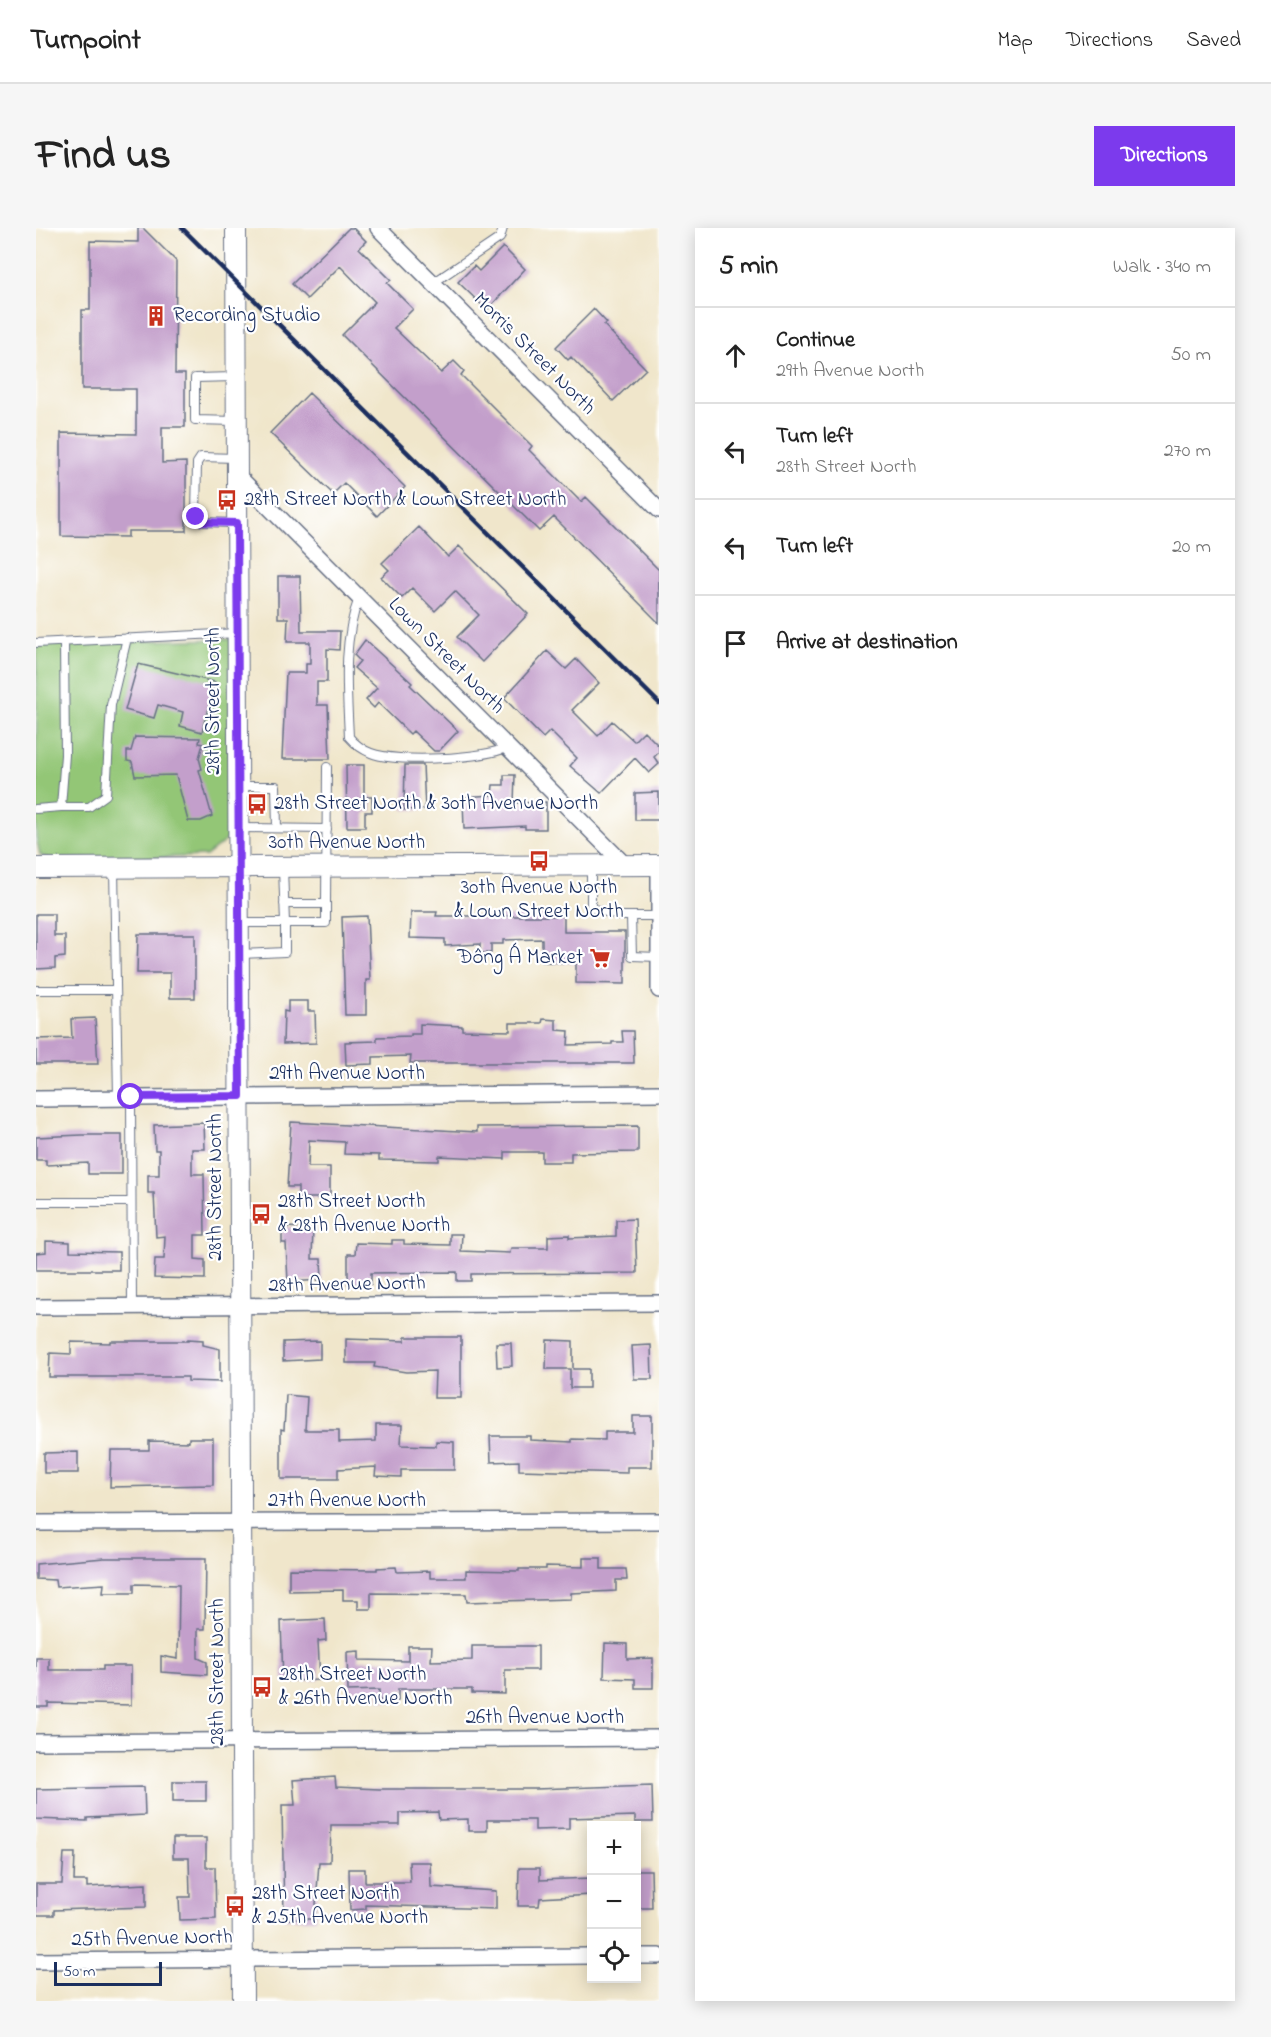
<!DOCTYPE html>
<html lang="en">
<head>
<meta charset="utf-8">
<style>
	body { margin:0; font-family:"Indie Flower",sans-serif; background:#f6f6f6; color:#222 }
	.controls { position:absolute; right:18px; bottom:18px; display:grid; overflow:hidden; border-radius:0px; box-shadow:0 3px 15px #0003 }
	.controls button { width:54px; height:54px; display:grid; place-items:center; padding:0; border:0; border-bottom:2px solid #e0e0e0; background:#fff; color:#222; font:30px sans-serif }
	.scale { position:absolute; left:18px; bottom:15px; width:108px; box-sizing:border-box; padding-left:6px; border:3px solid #1b2f5e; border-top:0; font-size:16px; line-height:21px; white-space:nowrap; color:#1b2f5e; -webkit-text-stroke:4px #fff; paint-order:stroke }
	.stop { position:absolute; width:18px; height:18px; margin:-14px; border:4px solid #7c3aed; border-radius:50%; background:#fff }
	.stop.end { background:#7c3aed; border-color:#fff; box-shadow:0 2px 6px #0008 }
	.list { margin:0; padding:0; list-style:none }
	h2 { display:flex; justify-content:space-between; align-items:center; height:78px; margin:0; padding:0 24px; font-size:26px }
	h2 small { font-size:20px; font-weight:400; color:#767676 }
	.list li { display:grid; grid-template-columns:39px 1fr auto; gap:18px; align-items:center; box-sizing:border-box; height:96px; padding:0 24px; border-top:2px solid #e0e0e0 }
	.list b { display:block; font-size:22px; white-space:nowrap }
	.list p { margin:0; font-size:20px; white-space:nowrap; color:#767676 }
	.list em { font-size:20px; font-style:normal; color:#767676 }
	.icon { flex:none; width:33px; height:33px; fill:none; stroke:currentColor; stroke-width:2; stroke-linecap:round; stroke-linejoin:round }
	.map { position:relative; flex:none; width:623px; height:1773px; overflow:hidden; border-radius:0px }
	header { display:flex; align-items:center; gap:36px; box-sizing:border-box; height:84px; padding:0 30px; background:#fff; border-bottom:2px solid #e0e0e0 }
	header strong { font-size:28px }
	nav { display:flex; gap:33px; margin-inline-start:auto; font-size:21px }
	.intro { display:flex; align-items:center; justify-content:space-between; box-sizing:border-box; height:144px; padding:0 36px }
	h1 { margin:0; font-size:42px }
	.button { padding:15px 27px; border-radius:0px; background:#7c3aed; color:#fff; font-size:21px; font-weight:700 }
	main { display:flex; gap:36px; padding:0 36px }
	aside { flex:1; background:#fff; border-radius:0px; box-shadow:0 3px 15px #0003 }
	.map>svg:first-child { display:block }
	.green { fill:#93c676; stroke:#577a6a; stroke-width:1.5 }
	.building { fill:#c39fcb }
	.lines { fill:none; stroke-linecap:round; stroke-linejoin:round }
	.service-casing { stroke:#666f84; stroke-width:10 }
	.minor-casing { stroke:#666f84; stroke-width:18 }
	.tertiary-casing { stroke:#666f84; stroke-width:22 }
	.service { stroke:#fff; stroke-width:8 }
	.minor { stroke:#fff; stroke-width:15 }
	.tertiary { stroke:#fff; stroke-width:20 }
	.rail { stroke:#1b2f5e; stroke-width:4.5 }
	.route { stroke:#7c3aed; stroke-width:8 }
	.labels { text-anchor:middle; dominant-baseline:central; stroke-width:4.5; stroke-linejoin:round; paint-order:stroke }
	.poi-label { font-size:21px; fill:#1b2f5e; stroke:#fff; text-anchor:start }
	.street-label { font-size:21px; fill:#1b2f5e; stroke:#fff }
</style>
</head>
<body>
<header>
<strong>Turnpoint</strong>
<nav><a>Map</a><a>Directions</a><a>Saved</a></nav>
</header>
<div class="intro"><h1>Find us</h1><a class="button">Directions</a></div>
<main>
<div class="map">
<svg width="623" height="1773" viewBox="0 0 623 1773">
	<rect width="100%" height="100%" fill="#fff"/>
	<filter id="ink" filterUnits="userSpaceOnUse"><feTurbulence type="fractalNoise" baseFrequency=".0167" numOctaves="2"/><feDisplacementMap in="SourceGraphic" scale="12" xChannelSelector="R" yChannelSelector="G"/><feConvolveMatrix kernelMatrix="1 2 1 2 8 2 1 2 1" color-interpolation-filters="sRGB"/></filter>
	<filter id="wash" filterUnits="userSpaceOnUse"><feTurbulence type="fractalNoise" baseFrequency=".008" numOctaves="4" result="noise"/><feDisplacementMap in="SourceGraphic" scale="24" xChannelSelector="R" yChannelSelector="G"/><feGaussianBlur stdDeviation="1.35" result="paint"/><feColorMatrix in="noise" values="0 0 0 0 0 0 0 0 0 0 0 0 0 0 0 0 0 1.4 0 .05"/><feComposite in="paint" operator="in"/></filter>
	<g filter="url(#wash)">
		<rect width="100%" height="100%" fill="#f0e6cb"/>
		<path class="green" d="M196,411L193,610L170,628L17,633L4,627L0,609L1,415Z"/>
		<g id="blocks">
			<path class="building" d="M102,0H107L140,33L139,146H149V199H126V235L150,234V303H92V309L25,308V205L100,206V161H46V82H54V13L102,14Z
				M313,0H317L330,13L323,20L355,52L351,55L377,81L358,100L405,145L418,133L428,143L425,147L496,218L493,222L545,274L550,269L623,342V395L518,289L503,303L306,107L339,74L304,38L271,71L256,56Z
				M467,19L489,41L451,82L422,54L438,38L443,43Z
				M558,81L571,95L568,97L610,141L577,173L535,129L532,132L520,119Z
				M273,165L369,259L341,288L308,255L297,266L234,205Z
				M383,299L412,329L423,318L492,386L446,434L421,409L443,387L419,363L399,383L376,360L366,370L345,349L353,342L346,335Z
				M242,348H264L265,403H304L303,422L291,421V454H281V477H292L294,531H246L250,445H270V436H274V414H251L252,390H242Z
				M329,412L376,455L374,457L422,503L403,523H398L377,503L374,506L342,475L338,480L330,472L341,460L318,440L324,433L318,427Z
				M511,423L530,441L540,431L563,455L536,482L562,508L576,493L598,513L608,503L623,518V524L618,529L623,536L613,545L599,530L565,565L534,538L541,530L514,503L507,510L468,470Z
				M102,436L179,454L166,504L144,498L147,484L122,477L118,490L89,482Z
				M99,509L164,510L163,515L167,516L163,530L166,541L163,542L176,588L165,593H152L140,547L99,548L96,534L91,533V523H95Z
				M310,537H328V569H336V584H329V599H311Z
				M369,537H387L389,581L368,582Z
				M468,547H479L478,575L510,574V601H489V598L428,601L427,569L456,567L457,557H468Z
				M623,564V592H599V565Z
				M375,684H401L400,688H528V704H589V756L540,755V735L506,734V711L467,712V716H455V725H444V716L409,718V711L374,710Z
				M0,686H18V708H29V729L19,730V740L0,741Z
				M331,688L334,752H330V787H309L306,689Z
				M102,706H159V770H134V745H101Z
				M252,773H272V783H279L280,815L247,816L248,783L252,784Z
				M59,790L62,836H0V811L36,810L35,791Z
				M507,791L520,792V802L533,803L532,817L576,816V814H587L586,803H597L598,835H374L375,828L337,829V836L310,837L309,814L341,813V809L375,808V806H384V796L426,798V802L474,803V795H506Z
				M255,894L441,904V899L602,898V924L535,925V934H506V924H469V931L403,928V933L343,932V927L308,926L309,914L273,912L272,939H294V970H262V959H251Z
				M168,895L169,921H156V946H168L169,1007H159V1031L169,1032V1051L118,1050L119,1031H128L129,1008L120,1009L118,965H112V947H123V922H119L118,897Z
				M46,907H86V946H52V935L10,937V932H0V909Z
				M599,991L601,1045L435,1046V1053H421V1044L335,1045V1056H312V1026H319L320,1015L356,1016V1012H368V1016L414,1017V1006H426L425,1023L474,1025L475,1020H512V1008L533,1007V1010L580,1008V992Z
				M246,999L277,1000L276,1031H285L286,1052L252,1054L250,1015H246Z
				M10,1013L34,1014V1023L83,1024V1042H0V1025L10,1024Z
				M369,1109H425V1170H398L399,1143L370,1144L338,1139L339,1135H310V1111L369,1113Z
				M152,1111L167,1112V1117L184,1121V1154L152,1153V1149H13L14,1125L35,1126V1114L74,1115V1113H152Z
				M511,1112L537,1113V1141H553V1160H534V1141H510Z
				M284,1113V1131L247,1133V1114Z
				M460,1115H475L476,1138L461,1139Z
				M615,1117L616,1151H598L596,1118Z
				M250,1167L271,1169L269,1202H303V1214L340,1213V1197H366L365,1217L400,1218V1213L418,1214V1242H365V1249L339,1248L340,1239L302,1241V1251H245V1201L248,1202Z
				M597,1188H616V1239H591V1245L483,1242V1233L455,1234L454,1208H494V1212L536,1214V1211L569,1212V1204H597Z
				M153,1210H177V1257L74,1259L75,1222H113V1213L153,1214Z
				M42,1224V1245H8V1225Z
				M68,1330H170L169,1401H162V1430L171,1434V1447L125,1444V1428L142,1431L143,1357L98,1356V1365H67L68,1356L20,1359L19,1352L0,1351V1336Z
				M547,1330H565V1341H590L591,1352H580V1363L535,1365V1371L431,1374L430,1366L335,1365V1381H322V1372H307V1362L253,1363V1341L341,1342V1340L360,1339L361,1344L394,1343V1350H430V1342L483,1343V1341H510V1338L547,1339Z
				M289,1391L290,1412L282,1413L284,1452L247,1453L245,1393Z
				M569,1415L591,1416V1431L617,1430V1460H599V1451L568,1450Z
				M372,1418H396L395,1433L436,1432V1418H502V1442H469V1466L436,1465V1461H362V1473L343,1472V1462L312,1463L311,1424L323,1423V1432L372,1433Z
				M0,1430H13V1442H67V1438H95V1477L12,1475V1479H0Z
				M299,1549L300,1559L343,1561H499L616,1557L617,1594H599V1588L533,1590V1601L499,1602V1592H451V1603H432V1591L403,1592L402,1584L364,1585V1597H295L294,1634H283L279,1691H248L246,1577H259L257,1552Z
				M137,1553H170V1573H137Z
				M108,1559L109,1587L51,1590V1593L0,1591V1561Z
				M137,1610H170V1639H179L180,1691L144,1692L143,1669H154L153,1630H137Z
				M28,1625H39L38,1653H51V1659L110,1656V1679L18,1682V1687H0V1656H26Z
				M373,1634H394L395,1659L460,1663V1681L330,1677V1681L314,1682L313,1641H329V1654H374Z
				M483,1640H504V1652L555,1650V1667L504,1670L503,1678H482Z
				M600,1642H615L616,1680H600Z"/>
		</g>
	</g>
	<g filter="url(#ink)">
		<use href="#blocks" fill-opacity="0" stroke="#666f84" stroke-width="1.5"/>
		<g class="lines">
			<g class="service-casing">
				<path id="service" d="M397,55L464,10L467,0
					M199,149L159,150V192L200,193
					M200,295L166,294L160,289L161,235L165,229L200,230
					M323,370C306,414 311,462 313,509C319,516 325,521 335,525C360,535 448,531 472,519
					M0,415L202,405
					M203,558H240L241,600
					M25,579H53L70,567L75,477L91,410
					M0,581L25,579L29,527L28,414
					M203,600L291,601
					M555,639V680L584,688H622
					M78,640L82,870
					M247,640L249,695H290V676
					M248,676H290L291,539
					M595,688L596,728L622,729
					M205,695H249V724L205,726
					M0,762H80
					M95,869L96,1079
					M0,974H95"/>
			</g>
			<g class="minor-casing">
				<path id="minor" d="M342,0L623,282
					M201,247L589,637
					M623,637V762
					M0,871L623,865
					M0,1079L623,1075
					M0,1295L623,1293
					M0,1514L623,1510
					M600,1728H623
					M0,1733L556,1728"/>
			</g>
			<g class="tertiary-casing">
				<path id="tertiary" d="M200,0L207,1773
					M0,640L623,637"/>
			</g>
			<use href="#service" class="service"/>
			<use href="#minor" class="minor"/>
			<use href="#tertiary" class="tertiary"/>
			<path class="rail" d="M146,0L623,475"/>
		</g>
	</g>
	<g class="lines" filter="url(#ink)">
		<path class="route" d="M95,869L204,868L201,295L166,294L160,289"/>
	</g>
	<defs>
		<g id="building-bare" transform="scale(1.62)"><path d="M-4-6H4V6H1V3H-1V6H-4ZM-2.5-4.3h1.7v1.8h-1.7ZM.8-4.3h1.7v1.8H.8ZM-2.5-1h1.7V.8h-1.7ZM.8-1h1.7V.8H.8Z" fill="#c8321e" stroke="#fff" stroke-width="2.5" paint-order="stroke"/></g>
		<g id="bus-bare" transform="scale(1.62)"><path d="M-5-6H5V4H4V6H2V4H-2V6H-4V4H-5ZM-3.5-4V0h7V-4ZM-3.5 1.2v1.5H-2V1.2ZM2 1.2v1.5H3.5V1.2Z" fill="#c8321e" stroke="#fff" stroke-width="2.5" paint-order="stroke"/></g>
		<g id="supermarket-bare" transform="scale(1.62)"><path d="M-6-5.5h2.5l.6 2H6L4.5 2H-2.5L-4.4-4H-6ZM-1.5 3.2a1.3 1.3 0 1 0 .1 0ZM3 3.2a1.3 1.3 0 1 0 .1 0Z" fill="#c8321e" stroke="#fff" stroke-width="2.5" paint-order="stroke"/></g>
	</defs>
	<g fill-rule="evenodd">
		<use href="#building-bare" x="120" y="88"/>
		<use href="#bus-bare" x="191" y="272"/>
		<use href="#bus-bare" x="221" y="576"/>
		<use href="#bus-bare" x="503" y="633"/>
		<use href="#supermarket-bare" x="564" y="730"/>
		<use href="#bus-bare" x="225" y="986"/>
		<use href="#bus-bare" x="226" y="1459"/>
		<use href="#bus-bare" x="199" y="1678"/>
	</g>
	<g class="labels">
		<g class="poi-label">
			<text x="137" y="88">Recording Studio</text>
			<text x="208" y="272">28th Street North &amp; Lown Street North</text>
			<text x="238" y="576">28th Street North &amp; 30th Avenue North</text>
			<text x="503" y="660" text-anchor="middle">30th Avenue North<tspan x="503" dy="24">&amp; Lown Street North</tspan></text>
			<text x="547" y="730" text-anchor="end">Đông Á Market</text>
			<text x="242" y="974">28th Street North<tspan x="242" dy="24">&amp; 28th Avenue North</tspan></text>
			<text x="243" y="1447">28th Street North<tspan x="243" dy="24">&amp; 26th Avenue North</tspan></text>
			<text x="216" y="1666">28th Street North<tspan x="216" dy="24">&amp; 25th Avenue North</tspan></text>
		</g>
		<g class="street-label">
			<text transform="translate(498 126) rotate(45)">Morris Street North</text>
			<text transform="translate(410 428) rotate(45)">Lown Street North</text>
			<text transform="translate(178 473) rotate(-90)">28th Street North</text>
			<text x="311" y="615">30th Avenue North</text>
			<text x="311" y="846">29th Avenue North</text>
			<text transform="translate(180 959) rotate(-90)">28th Street North</text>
			<text transform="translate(311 1057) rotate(-1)">28th Avenue North</text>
			<text x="311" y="1273">27th Avenue North</text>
			<text transform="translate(182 1444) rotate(-90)">28th Street North</text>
			<text x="509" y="1490">26th Avenue North</text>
			<text transform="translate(116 1711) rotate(-1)">25th Avenue North</text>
		</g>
	</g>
</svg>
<div class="controls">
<button>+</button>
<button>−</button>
<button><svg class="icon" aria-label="locate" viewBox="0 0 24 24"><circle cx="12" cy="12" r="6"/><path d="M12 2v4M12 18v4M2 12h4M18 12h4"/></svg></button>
</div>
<div class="scale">50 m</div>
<div class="stop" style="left:95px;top:869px"></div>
<div class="stop end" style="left:160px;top:289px"></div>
</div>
<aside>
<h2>5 min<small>Walk · 340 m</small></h2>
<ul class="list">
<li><svg class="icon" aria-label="ahead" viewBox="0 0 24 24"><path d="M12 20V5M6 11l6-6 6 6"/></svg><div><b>Continue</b><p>29th Avenue North</p></div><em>50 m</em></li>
<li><svg class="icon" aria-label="left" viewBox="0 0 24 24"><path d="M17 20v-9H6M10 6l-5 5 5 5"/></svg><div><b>Turn left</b><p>28th Street North</p></div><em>270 m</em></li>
<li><svg class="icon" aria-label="left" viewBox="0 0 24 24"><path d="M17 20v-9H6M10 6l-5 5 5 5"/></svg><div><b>Turn left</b></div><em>20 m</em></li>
<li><svg class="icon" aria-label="arrive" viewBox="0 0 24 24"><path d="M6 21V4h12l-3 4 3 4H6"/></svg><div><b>Arrive at destination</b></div></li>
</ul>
</aside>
</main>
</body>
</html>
